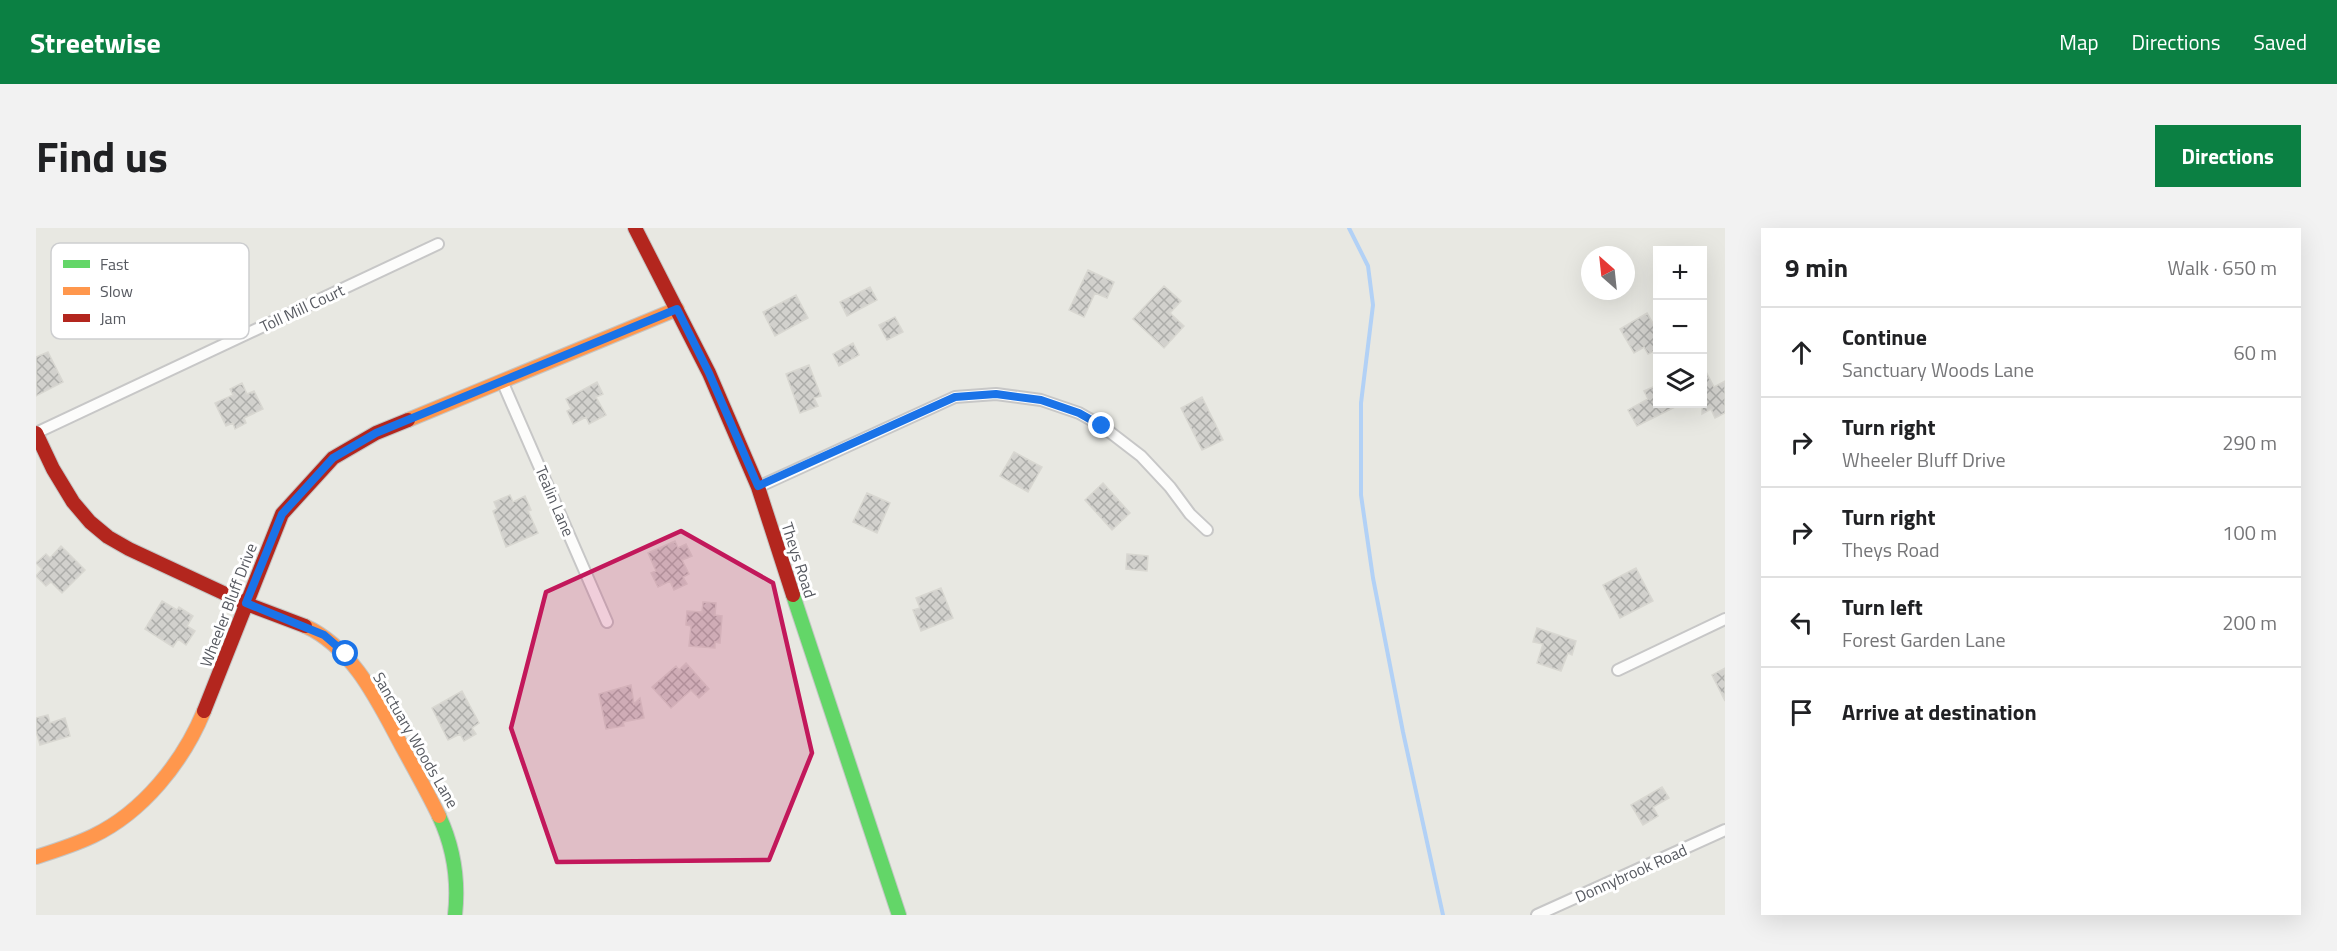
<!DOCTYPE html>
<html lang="en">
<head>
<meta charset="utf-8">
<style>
	body { margin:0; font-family:"Titillium Web",sans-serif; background:#f2f2f2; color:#202124 }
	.controls { position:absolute; right:18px; top:18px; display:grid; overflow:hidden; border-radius:0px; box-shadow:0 6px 24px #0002 }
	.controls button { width:54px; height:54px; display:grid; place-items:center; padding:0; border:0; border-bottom:2px solid #e0e0e0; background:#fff; color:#202124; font:30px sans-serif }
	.compass { position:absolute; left:1545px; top:18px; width:54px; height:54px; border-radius:50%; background:#fff; box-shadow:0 6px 24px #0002; rotate:333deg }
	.stop { position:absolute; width:18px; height:18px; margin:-14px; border:4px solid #1a73e8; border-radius:50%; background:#fff }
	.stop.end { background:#1a73e8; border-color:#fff; box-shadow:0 2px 6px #0008 }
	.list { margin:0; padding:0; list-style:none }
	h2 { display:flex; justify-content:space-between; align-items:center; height:78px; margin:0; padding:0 24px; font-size:26px }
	h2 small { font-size:20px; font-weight:400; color:#757577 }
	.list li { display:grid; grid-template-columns:39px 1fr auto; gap:18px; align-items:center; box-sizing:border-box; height:90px; padding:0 24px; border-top:2px solid #e0e0e0 }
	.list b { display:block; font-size:22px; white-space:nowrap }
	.list p { margin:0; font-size:20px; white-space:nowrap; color:#757577 }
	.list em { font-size:20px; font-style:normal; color:#757577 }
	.icon { flex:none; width:33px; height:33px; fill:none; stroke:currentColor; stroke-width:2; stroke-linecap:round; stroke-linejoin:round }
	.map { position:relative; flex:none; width:1689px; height:687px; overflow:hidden; border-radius:0px }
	header { display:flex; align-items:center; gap:36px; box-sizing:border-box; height:84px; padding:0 30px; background:#0b8043; color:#fff }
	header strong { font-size:28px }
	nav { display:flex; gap:33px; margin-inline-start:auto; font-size:21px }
	.intro { display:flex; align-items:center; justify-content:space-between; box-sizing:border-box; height:144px; padding:0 36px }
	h1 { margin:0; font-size:42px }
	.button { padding:15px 27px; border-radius:0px; background:#0b8043; color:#fff; font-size:21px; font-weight:700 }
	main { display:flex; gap:36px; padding:0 36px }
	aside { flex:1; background:#fff; border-radius:0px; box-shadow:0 6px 24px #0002 }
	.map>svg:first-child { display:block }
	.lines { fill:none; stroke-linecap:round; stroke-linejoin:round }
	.stream { stroke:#b2d1f6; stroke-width:4 }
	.building { fill:url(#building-cross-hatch); stroke:#d8d7d1; stroke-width:1.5 }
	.street-casing { stroke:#c7c7c7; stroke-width:14 }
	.fast-casing { stroke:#c5c6c5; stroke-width:16 }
	.slow-casing { stroke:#c5c6c5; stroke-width:16 }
	.jam-casing { stroke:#c5c6c5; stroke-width:16 }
	.street { stroke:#fcfcfb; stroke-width:10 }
	.fast { stroke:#63d668; stroke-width:14 }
	.slow { stroke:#ff974d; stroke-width:14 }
	.jam { stroke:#b3261e; stroke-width:14 }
	.route { stroke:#1a73e8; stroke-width:8 }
	.marked { fill:#c2185b; fill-opacity:0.2; stroke:#c2185b; stroke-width:4.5; stroke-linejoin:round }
	.labels { text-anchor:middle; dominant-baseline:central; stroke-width:6; stroke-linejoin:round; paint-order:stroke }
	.street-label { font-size:16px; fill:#575a61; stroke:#fff }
	.key { fill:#fff; stroke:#cdced0; stroke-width:1.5 }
	.key-label { font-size:16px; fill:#575a61 }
</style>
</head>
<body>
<header>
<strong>Streetwise</strong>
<nav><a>Map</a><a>Directions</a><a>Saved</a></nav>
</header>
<div class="intro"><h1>Find us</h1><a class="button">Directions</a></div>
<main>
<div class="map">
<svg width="1689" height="687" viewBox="0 0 1689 687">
	<defs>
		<pattern id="building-cross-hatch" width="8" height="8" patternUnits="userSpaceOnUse" patternTransform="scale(1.5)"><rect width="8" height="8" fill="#d2d1cd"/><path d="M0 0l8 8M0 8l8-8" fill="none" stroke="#adadaa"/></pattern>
	</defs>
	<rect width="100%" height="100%" fill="#e8e8e2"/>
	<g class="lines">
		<path class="stream" d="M1313,0L1332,38L1337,77L1325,175V267L1337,350L1367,504L1407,687"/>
	</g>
	<path class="building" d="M1052,42L1078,54L1071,70L1059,65L1048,89L1033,82Z
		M1128,58L1145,73L1134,85L1148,98L1128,120L1097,91Z
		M834,59L841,72L811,88L804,74Z
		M760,67L772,90L739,108L727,84Z
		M1611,85L1622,104V121L1612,126L1608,119L1598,125L1584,101Z
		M859,89L867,104L851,112L843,97Z
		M817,115L823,127L803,138L797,126Z
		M12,124L27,154L0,168V129Z
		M1666,136L1678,159L1689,153V185L1679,190L1675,181L1666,186Z
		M773,137L785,168L778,170L782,178L764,185L750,146Z
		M561,154L567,166L560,169L570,187L553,196L550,189L537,196L531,183L535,181L530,171Z
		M206,155L211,166L218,163L227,181L208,190L210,195L199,201L197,195L190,198L179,175L197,167L194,161Z
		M1622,157V176H1645L1601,198L1592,182L1612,171L1608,163Z
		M1166,169L1187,212L1166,222L1145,180Z
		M978,224L1006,239L992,264L964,248Z
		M1067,255L1094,285L1076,302L1049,272Z
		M831,265L854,275L841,305L817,294Z
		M474,267L477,274L489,268L495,282L492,283L502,305L470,319L457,283L461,281L458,274Z
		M639,313L642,320L650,316L656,328L646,332L653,346L647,349L651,356L638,362L634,353L622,359L615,345L620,343L612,325Z
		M25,318L49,342L26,365L15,354L10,358L0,348L6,341L0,335L10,326L14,330Z
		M1091,326L1112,328L1111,343L1090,341Z
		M1600,340L1617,373L1584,390L1567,357Z
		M905,360L917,390L885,403L877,382L884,380L880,370Z
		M126,373L141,382L143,379L157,388L151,398L159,403L150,417L142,411L137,419L109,401Z
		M667,374L680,375L679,387L686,388L684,415L679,414V420L653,418L655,398L650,397L651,383L666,384Z
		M1501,400L1540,413L1536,427L1532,425L1525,443L1501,435L1507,416L1497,414Z
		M650,435L673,461L663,470L655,462L635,480L616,459L640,438L643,442Z
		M1689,440V473L1676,447Z
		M595,457L598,476L604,470L608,490L587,494L588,498L570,501L563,466Z
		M426,463L443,495L436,500L440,506L428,513L424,506L412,512L396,480Z
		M12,487L14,495L29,490L34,508L4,517L0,503V490Z
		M1626,559L1633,570L1617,579L1622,588L1607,597L1595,577Z"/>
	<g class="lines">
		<g class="street-casing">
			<path id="street" d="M466,153L571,394
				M0,205L402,16
				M722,259L919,169L960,166L1005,172L1043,185L1066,198L1105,228L1134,259L1154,286L1171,302
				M1582,442L1689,391
				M1501,687L1689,602"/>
		</g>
		<g class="fast-casing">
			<path id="fast" d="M757,367L863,687
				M403,588C418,620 423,651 419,687"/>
		</g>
		<g class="slow-casing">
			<path id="slow" d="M372,192L641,81
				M269,398C319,421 343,476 368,522C380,544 392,565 403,588
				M0,629C19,623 38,617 57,608C107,584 147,534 168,483"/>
		</g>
		<g class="jam-casing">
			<path id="jam" d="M599,0L673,145L722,259L757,367
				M0,205L17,241L37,274L54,294L72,309L93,321L211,376L269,398
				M168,483L246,286L297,230L340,205L372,192"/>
		</g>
		<use href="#street" class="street"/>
		<use href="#fast" class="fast"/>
		<use href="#slow" class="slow"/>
		<use href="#jam" class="jam"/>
	</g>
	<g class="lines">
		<path class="route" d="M310,426L288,407L210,375L246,286L297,230L340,205L641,81L673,145L722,258L919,169L960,166L1005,172L1043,185L1066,198"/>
	</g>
	<path class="marked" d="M645,303L737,355L776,525L733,632L521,634L475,500L510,364Z"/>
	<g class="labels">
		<g class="street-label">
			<text transform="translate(266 80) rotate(-25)">Toll Mill Court</text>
			<text transform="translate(519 273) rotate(67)">Tealin Lane</text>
			<text transform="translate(763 332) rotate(72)">Theys Road</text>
			<text transform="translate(192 377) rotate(-69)">Wheeler Bluff Drive</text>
			<text transform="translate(380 512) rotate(60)">Sanctuary Woods Lane</text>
			<text transform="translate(1595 645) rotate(-24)">Donnybrook Road</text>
		</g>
	</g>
	<rect x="15" y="15" width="198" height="96" rx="9" class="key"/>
	<rect x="27" y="32" width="27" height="8" fill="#63d668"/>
	<rect x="27" y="59" width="27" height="8" fill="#ff974d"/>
	<rect x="27" y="86" width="27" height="8" fill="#b3261e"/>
	<g class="key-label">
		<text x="64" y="42">Fast</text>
		<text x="64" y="69">Slow</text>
		<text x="64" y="96">Jam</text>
	</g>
</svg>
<div class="controls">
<button>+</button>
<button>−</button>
<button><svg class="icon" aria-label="layers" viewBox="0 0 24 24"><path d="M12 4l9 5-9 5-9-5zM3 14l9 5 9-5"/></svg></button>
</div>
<svg class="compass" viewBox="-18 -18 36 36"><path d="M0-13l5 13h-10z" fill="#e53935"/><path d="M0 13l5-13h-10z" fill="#757577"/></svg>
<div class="stop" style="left:310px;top:426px"></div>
<div class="stop end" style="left:1066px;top:198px"></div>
</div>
<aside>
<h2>9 min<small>Walk · 650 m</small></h2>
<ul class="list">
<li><svg class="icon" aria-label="ahead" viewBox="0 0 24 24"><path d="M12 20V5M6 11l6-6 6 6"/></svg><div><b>Continue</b><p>Sanctuary Woods Lane</p></div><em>60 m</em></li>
<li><svg class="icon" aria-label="right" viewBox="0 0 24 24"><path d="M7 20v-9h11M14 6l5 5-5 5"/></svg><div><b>Turn right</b><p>Wheeler Bluff Drive</p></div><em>290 m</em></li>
<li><svg class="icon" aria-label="right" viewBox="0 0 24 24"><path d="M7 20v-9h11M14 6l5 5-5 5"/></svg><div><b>Turn right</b><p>Theys Road</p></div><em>100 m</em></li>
<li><svg class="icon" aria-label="left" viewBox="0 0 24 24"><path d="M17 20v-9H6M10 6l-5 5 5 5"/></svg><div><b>Turn left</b><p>Forest Garden Lane</p></div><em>200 m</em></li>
<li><svg class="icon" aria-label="arrive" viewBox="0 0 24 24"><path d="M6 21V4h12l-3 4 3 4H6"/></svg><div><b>Arrive at destination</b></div></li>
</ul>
</aside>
</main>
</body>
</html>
